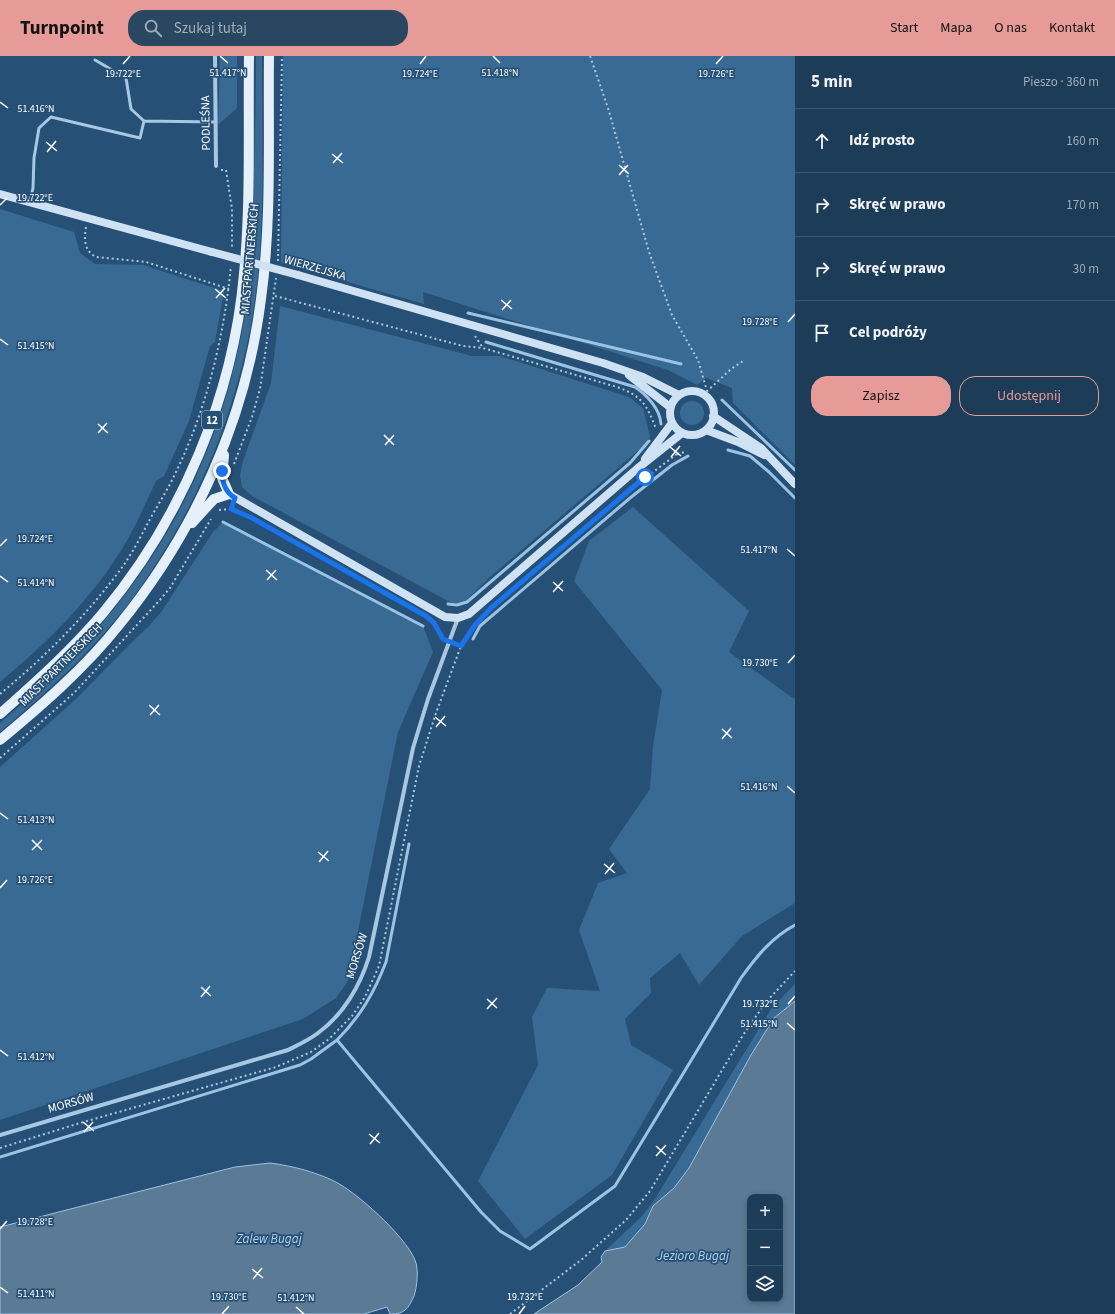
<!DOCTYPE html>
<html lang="pl">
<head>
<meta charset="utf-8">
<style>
	body { margin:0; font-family:"Source Sans 3",sans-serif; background:#294761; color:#f1f3f6 }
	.controls { position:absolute; right:12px; bottom:12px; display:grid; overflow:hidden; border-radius:8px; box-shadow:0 2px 6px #0003 }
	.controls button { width:36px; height:36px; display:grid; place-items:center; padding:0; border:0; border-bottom:1px solid #3a566e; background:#1c3c58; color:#f1f3f6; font:20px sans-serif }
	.stop { position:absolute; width:12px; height:12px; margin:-9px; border:3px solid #1a73e8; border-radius:50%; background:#fff }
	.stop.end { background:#1a73e8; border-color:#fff; box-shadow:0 1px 4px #0008 }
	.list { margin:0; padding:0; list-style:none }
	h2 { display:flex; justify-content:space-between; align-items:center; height:52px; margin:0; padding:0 16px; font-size:17px }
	h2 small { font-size:13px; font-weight:400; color:#a0adba }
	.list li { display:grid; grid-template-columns:26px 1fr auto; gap:12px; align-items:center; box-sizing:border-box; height:64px; padding:0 16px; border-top:1px solid #3a566e }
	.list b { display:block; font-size:15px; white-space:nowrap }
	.list em { font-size:13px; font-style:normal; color:#a0adba }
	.actions { display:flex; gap:8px; padding:12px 16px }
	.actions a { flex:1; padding:9px 0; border:1px solid #e69b98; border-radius:16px; text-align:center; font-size:14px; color:#e69b98 }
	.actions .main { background:#e69b98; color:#111 }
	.icon { flex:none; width:22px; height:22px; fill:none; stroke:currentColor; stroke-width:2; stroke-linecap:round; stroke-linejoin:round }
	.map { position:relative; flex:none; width:795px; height:1258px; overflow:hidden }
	header { display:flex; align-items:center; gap:24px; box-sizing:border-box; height:56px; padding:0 20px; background:#e69b98; color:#111 }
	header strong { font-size:19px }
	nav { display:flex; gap:22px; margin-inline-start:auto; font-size:14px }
	.search { width:280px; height:36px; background:#294761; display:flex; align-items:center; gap:10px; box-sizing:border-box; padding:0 14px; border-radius:16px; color:#a0adba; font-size:15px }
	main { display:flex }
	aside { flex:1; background:#1c3c58 }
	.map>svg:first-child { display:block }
	.green { fill:#396a93 }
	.water { fill:#5b7a95; stroke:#9bc3e3; fill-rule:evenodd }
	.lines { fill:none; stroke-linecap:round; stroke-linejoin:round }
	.stream { stroke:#9bc3e3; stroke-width:3 }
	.path { stroke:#a7c7e2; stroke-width:2; stroke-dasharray:2 3; stroke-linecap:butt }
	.lane { stroke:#a7c7e2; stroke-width:3 }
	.street { stroke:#a7c7e2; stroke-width:4 }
	.secondary { stroke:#cfe2f3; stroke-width:8 }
	.primary { stroke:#e5f0fb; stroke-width:10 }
	.secondary-bridge { stroke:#cfe2f3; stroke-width:8 }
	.route { stroke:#1a73e8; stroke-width:5 }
	.ticks { fill:none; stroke:#fff; stroke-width:1.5 }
	.labels { text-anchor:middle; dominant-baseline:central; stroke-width:3.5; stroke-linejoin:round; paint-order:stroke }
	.shield { fill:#265076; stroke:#becad6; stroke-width:1 }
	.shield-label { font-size:11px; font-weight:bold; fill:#fff }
	.street-label { font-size:12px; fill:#fff; stroke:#265076 }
	.water-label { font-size:13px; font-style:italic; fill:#b2d1ea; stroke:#265076 }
	.ticks-label { font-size:10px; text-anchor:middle; fill:#fff; stroke:#265076; stroke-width:3.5; stroke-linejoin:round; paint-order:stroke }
</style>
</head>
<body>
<header>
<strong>Turnpoint</strong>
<div class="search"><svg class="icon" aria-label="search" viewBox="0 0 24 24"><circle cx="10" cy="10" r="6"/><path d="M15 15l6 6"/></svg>Szukaj tutaj</div>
<nav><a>Start</a><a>Mapa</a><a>O nas</a><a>Kontakt</a></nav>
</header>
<main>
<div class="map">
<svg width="795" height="1258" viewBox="0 0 795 1258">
	<rect width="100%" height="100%" fill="#265076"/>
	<path class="green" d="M220,0H237V52L218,69Z
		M256,0H262C262,81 266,163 255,244C239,352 198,452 134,540C96,592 48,635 0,676V667C141,550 224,416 249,233C255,194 254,155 254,116C255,78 256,39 256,0Z
		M283,0H795V409L733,347L732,332L706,322L697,329L668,314L423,236L424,248L281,207Z
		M0,153L74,176L80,197L95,208L143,209L224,235L215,286L210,290L189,365L164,420L156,425C146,446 137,468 125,488C93,542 47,587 0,626Z
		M280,250L472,300H500L629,341L643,352L650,380L646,388L490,521L461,549L450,546L252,440L242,431L240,419L243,405L271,327Z
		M680 357a12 12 0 1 1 24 0a12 12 0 1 1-24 0Z
		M633,451L749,555L729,596L794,643L795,641V847L742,880L699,929L680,897L650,922L651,937L625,963L631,989L673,1014L612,1119L525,1183L478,1125L538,1009L532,961L547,932L600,935L579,874L598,827L627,817L609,793L650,733L653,690L662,634L574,525L589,485Z
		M223,466L423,570L433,596L398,676L348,925L336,942L303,963L0,1064V711L76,643L130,588L149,570L162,555L213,476Z
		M795,928V945L774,962L751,999L689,1112L674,1132L653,1150L645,1168L625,1191L605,1195L642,1160L653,1146L771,953Z"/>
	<path class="water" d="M795,945V1258H534L578,1229L602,1206L601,1201L605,1195L625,1191L645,1168L653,1150L674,1132L689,1112L751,999L774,962ZM750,1141H780V1243H750Z
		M270,1107C292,1110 312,1115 332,1124C356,1135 405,1180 415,1204C419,1213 417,1231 414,1240C408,1253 405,1258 390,1258L387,1251L364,1258H0V1171L235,1111Z"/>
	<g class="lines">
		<path class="stream" d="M468,257L681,308
			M486,286L635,331C647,339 660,353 661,368
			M722,344L795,414
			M728,394L750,400L769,416L795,442
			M223,466L423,570
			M448,548L457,549L467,546L630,407L649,385
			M473,583L480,570L630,442L672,409L688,400
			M337,984C360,961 374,937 386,906L409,788
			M0,1101L300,1009L311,1003L337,984L481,1156L500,1175L530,1193L615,1130L741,922C756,901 772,881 795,869"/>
		<path class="path" d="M590,0L608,52L649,196L672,259L698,304L707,335
			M221,114H226L232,153V192
			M86,171C84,183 84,195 96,201L146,206L229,233
			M278,205L282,0
			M275,240L463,290L483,292L617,331C642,340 647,349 656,373
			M475,280L483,292
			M703,339L731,313L743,305
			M677,398L685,396
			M234,408L252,361L260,333L276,222
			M219,454L231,453L243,458
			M559,494L632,432L677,398L674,394
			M433,566L443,583
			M0,638C46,600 88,558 123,510C133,496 141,480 149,465C157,450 167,435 174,420C206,356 224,281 231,210
			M0,702L74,637L159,545L170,532L211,463
			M0,1092L80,1067L276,1011L311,996L329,983L352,960L365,941L379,910L419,710L436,657L461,590L471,574L489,555
			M510,1258L581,1204L626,1164L650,1135L743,979L766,946L795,915"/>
		<path class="lane" d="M144,65L216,66
			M30,145L33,132L34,102L39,72L51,61L140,82L144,65L131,53L126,22L95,4"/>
		<path class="street" d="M215,0L216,110
			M0,1079L288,994C298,989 309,984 318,977C343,959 360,930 369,901L413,692L428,643L458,562"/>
		<path class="secondary" d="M0,138L212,196
			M298,219L603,307L643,321L679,339
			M629,319L670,351
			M670 357a22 22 0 1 1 44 0a22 22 0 1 1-44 0Z
			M713,360L761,392L795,428
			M706,374L738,386L764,399
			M645,403L672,367
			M229,438L445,561L458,562L469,558L638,412L682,377"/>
		<path class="primary" d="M192,467L214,443L229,438L222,422L224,399
			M0,658C36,626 72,594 103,557C182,462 233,341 244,218C251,145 248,73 249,0
			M0,684C42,649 85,612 119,569C195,476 246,363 261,243C272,163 268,81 269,0"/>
		<path class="secondary-bridge" d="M212,196L298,219"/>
	</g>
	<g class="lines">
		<path class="route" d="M222,415C222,427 225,436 235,442L231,453L252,462L426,560L434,567L443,583L461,590L475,569L491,552L645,421"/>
	</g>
	<path class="ticks" d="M220,0L228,7M493,0L500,7M123,8L130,0M420,8L426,0M716,8L723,0M0,46L8,52M46,86L57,95M47,96L56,85M332,98L343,107M333,107L342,97M619,109L629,118M619,119L628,109M0,149L7,142M215,233L226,242M216,242L225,232M501,244L512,253M502,254L511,244M788,266L795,258M0,283L8,289M98,368L108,377M98,377L107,367M384,379L394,389M385,389L394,379M670,391L681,400M671,401L680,390M0,490L7,483M787,493L795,500M266,514L277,524M0,520L8,526M267,524L276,514M553,526L563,535M553,536L563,525M788,607L795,599M149,649L160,659M150,659L159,649M435,661L446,670M436,671L445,660M722,673L732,682M722,683L731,672M787,730L795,737M0,757L8,763M32,784L42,794M32,794L42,784M318,796L329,805M319,806L328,795M604,808L615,817M605,818L614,807M0,832L7,824M201,931L211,940M201,941L210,930M487,943L497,952M788,948L795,940M487,953L497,942M787,967L795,974M0,994L8,1000M83,1066L94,1075M84,1076L93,1066M369,1078L380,1087M370,1088L379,1077M656,1090L666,1099M656,1100L666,1089M0,1173L7,1165M252,1213L263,1222M253,1223L262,1212M0,1231L8,1237M296,1251L304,1258M222,1258L229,1250M519,1258L525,1250"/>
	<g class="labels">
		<rect class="shield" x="202" y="355" width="20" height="18" rx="3"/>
		<g class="shield-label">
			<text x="212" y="364">12</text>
		</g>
		<g class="street-label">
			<text transform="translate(206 67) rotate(-91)">PODLEŚNA</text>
			<text transform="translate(250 203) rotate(-85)">MIAST PARTNERSKICH</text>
			<text transform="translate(315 212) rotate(16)">WIERZEJSKA</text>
			<text transform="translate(61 609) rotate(-45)">MIAST PARTNERSKICH</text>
			<text transform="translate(357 900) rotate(-73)">MORSÓW</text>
			<text transform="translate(71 1047) rotate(-16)">MORSÓW</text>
		</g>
		<g class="water-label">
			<text x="269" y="1183">Zalew Bugaj</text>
			<text x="693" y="1200">Jezioro Bugaj</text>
		</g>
	</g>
	<g class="ticks-label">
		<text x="228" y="20">51.417°N</text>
		<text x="500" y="20">51.418°N</text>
		<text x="420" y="21">19.724°E</text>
		<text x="716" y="21">19.726°E</text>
		<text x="123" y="21">19.722°E</text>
		<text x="36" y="56">51.416°N</text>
		<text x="35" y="145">19.722°E</text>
		<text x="760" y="269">19.728°E</text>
		<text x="36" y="293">51.415°N</text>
		<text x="35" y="486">19.724°E</text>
		<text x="759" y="497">51.417°N</text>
		<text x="36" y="530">51.414°N</text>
		<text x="760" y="610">19.730°E</text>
		<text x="759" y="734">51.416°N</text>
		<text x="36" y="767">51.413°N</text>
		<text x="35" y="827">19.726°E</text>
		<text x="760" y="951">19.732°E</text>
		<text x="759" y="971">51.415°N</text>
		<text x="36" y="1004">51.412°N</text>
		<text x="35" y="1169">19.728°E</text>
		<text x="36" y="1241">51.411°N</text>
		<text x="229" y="1244">19.730°E</text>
		<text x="525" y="1244">19.732°E</text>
		<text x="296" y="1245">51.412°N</text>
	</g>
</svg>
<div class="controls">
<button>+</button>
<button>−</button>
<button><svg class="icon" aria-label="layers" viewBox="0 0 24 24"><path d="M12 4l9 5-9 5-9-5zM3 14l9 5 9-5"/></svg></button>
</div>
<div class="stop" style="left:645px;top:421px"></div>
<div class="stop end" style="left:222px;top:415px"></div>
</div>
<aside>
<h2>5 min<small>Pieszo · 360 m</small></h2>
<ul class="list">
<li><svg class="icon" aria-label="ahead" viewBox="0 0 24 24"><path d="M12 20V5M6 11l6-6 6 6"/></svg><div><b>Idź prosto</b></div><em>160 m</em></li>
<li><svg class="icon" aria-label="right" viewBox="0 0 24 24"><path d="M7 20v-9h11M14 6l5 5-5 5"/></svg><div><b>Skręć w prawo</b></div><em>170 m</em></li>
<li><svg class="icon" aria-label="right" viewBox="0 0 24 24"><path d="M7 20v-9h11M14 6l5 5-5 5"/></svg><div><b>Skręć w prawo</b></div><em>30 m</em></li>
<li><svg class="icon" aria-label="arrive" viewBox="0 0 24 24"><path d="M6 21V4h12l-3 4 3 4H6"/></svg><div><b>Cel podróży</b></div></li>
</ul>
<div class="actions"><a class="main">Zapisz</a><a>Udostępnij</a></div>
</aside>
</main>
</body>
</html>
